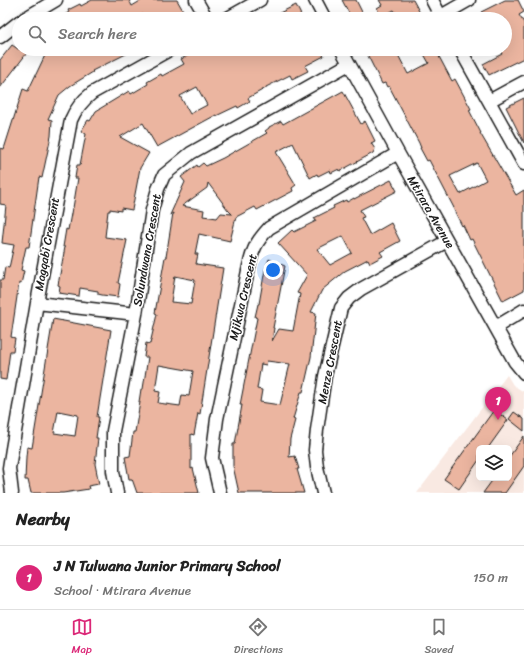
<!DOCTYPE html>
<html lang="en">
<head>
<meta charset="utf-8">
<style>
	body { margin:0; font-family:Sriracha,sans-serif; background:#f2f2f2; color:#222 }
	.controls { position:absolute; right:12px; bottom:12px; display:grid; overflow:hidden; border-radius:6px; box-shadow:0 4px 16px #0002 }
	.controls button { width:36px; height:36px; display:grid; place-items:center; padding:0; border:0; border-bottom:1px solid #e0e0e0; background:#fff; color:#222; font:20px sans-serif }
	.you { position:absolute; left:273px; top:270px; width:14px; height:14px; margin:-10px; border:3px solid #fff; border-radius:50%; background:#1a73e8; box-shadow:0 0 0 6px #1a73e833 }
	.badge { display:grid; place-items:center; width:26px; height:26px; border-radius:50%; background:#db2777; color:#fff; font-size:13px; font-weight:700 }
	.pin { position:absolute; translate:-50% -33px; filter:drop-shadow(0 1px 2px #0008) }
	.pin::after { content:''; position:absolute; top:21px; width:14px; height:12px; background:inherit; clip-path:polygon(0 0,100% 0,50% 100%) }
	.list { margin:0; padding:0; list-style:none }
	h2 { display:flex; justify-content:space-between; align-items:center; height:52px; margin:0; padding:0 16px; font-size:17px }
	h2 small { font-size:13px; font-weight:400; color:#767676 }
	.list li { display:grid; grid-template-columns:26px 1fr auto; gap:12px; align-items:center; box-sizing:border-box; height:64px; padding:0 16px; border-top:1px solid #e0e0e0 }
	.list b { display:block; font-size:15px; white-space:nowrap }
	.list p { margin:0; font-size:13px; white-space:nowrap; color:#767676 }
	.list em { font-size:13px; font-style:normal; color:#767676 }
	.icon { flex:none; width:22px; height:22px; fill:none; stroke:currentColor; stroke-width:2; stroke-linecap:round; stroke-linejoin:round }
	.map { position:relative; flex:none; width:524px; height:493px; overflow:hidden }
	.search { position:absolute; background:#fff; box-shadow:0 4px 16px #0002; left:12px; right:12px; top:12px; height:44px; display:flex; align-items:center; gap:10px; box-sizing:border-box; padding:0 14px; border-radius:22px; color:#767676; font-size:15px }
	.sheet { height:116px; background:#fff }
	nav { display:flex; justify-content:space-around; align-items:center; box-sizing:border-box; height:56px; border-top:1px solid #e0e0e0; background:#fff; font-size:11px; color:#767676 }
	nav a { display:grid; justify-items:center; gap:2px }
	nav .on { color:#db2777 }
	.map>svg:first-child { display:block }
	.built { fill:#f9e9e2; fill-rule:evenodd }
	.building { fill:#ebb5a0; stroke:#1c1c1c; fill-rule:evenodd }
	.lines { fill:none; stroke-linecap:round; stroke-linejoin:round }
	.minor-casing { stroke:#1c1c1c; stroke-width:15 }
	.minor { stroke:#fff; stroke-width:12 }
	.labels { text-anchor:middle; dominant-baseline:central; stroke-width:3; stroke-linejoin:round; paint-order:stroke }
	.street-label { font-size:12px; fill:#1c1c1c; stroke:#fff }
</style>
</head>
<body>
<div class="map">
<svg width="524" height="493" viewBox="0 0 524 493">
	<rect width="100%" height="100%" fill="#fff"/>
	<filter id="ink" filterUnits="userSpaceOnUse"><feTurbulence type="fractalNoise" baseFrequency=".025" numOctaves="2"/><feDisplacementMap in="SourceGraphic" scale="8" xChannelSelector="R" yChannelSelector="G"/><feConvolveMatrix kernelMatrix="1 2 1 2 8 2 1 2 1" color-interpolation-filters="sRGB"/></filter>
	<g filter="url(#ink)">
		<path class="built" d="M507,375L513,385L524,392V493H417ZM479,448H509V478H479Z"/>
		<path class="building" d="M92,0H129L132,6L142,0H177L188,19H146L143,14L134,19H58L69,12L68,10L80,4L81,6Z
			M342,0H356L364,16L358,19H352Z
			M379,0H413L420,13L408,19H399L394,10L381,17L377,8L382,5Z
			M505,0H518L524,12L519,15L524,23V58L489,75L483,64L502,54L500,50L505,49V19H485L481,12Z
			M296,5L303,19H267Z
			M12,45L18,49H30L0,88V60Z
			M48,49H136L92,71L93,72L70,86L59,95L48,119L52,120L51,136L42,178L39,177L29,247H26L21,270L24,271L21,284L19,283L11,337L15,338L13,351H10L6,380L0,379V280H3L5,267L9,268L14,245L2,243L6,205L0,204V148L4,149L23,89L28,91Z
			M208,49H320L324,56L305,66L308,71L292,79L290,75L266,87V88L248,98L250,101L238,108L237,106L216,116V115L157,147L143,123L120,137L149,153L140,168L132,210L121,208V211L110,209V211H108L105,237L127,240L118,283L120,284L118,297L102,295L98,294V291L80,288L79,296L59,293L60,286L58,285L65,247H63L66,229L68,230L72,208H73L78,178H75L77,165H80L86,134L81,131L88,120L90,121L96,111L129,91L131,94L148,84L147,82L161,74L162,76L184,64L181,59L197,51L199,54ZM197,87L207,105L190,114L180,96Z
			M370,49H395L408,74L429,63L421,49H435L452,81L455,79L471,109L469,110L481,133H480L516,195L524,190V290L503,301L472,239L470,240L463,225L462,226L453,208H454L429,160L427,161L420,148H421L419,143L389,86L387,87L385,83L382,84L366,52ZM477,163L486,180L460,194L450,176Z
			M343,91L361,124L365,121L375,141L371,143L375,149L373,153L340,171L339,169L331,173L330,170L318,176L317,174L310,178L293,143L276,152L296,185L292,188L293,191L257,210L255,207L236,217L230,241L199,234L195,254H198L196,264L223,268L200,414L198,413L194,435L191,434V469L193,468L199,493H137L132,479H129L125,457L130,456L133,432H135L140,402H139L141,389H143L148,357H144L146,343L150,344L157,314L155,313L165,257H166L173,213L170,215L185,182L181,177L197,165L198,167L203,163L206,166L223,158L267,133L265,131L269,128V127L281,121L283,124ZM208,183L228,210L232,214L221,213L217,218L203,216L204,210L182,206L207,188ZM175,276L195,280L191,304L171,302ZM159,365L193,371L189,396L182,395L180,406L158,403L160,392L155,391Z
			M524,98V143L506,107Z
			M391,180L397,191L360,210L364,217L361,218L370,235L391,223L400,241L380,252L383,256L370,263L368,259L345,271L322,290L311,312L316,313L311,357L303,392H301L293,419L295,420L290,439L289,457L295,456L299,469H297L304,493H239L233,466V444H235L242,405H240L257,318L255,317L258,304H259L265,269L269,259L285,266L273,328H274L272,341L279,329L293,331L300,294L297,293L307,275L278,243L292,230L294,232L316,221L314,218L334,208L333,206L346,200L347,202L354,198V199ZM343,236L352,253L330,265L317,249ZM267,361L290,364L280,405L260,402L262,390L257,389L261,364L266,365Z
			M53,319L111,330L97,417H99L96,438H98L95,464L99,484L88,486L89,489L63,493H31L28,480H25L26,457L27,447L32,448ZM58,411L78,415L75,436L54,433Z
			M494,410L508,420L488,448H479V460L459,489L444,479Z
			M514,412L524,419V431L509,419Z
			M524,436V466L505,493H483L494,478H509V457Z"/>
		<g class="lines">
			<g class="minor-casing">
				<path id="minor" d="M196,0L207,19
					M315,0L325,19
					M432,0L442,19
					M441,16L469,0
					M24,19L56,0
					M226,19L260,0
					M0,37L19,22
					M341,49L398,153L515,362L524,373
					M460,49L524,164
					M489,101L524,82
					M37,303L136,314
					M496,327L524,310
					M12,493L9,468L12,449L37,303L71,120C76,108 82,101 92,93L171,49
					M117,493L113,471V431L136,314L152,210L158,189L164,175L191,153L349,64
					M220,493L212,458L217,419L249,266C253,249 256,242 269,228L398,153
					M323,493L317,467L315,450L317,430L325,376L341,308L349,298L361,289L447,241"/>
			</g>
			<use href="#minor" class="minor"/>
		</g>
	</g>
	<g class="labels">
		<g class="street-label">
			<text transform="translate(431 212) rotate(60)">Mtirara Avenue</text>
			<text transform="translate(47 244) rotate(-80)">Magqabi Crescent</text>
			<text transform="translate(147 250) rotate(-80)">Solundwana Crescent</text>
			<text transform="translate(243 297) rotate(-77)">Mjikwa Crescent</text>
			<text transform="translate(330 362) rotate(-79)">Menze Crescent</text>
		</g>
	</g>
</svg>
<div class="controls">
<button><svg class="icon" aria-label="layers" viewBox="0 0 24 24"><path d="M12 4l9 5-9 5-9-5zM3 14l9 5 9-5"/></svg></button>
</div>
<div class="you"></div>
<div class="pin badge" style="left:498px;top:420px">1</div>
<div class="search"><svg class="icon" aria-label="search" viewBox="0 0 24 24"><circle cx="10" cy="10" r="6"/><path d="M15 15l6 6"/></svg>Search here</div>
</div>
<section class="sheet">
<h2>Nearby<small></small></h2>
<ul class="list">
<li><span class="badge">1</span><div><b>J N Tulwana Junior Primary School</b><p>School · Mtirara Avenue</p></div><em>150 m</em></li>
</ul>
</section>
<nav>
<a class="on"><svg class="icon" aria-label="map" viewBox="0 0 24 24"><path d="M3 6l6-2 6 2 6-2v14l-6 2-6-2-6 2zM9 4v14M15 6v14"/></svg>Map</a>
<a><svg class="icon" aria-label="directions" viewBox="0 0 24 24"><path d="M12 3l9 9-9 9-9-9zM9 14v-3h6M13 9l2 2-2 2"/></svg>Directions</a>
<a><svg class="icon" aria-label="saved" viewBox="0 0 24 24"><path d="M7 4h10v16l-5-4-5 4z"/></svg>Saved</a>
</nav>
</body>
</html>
